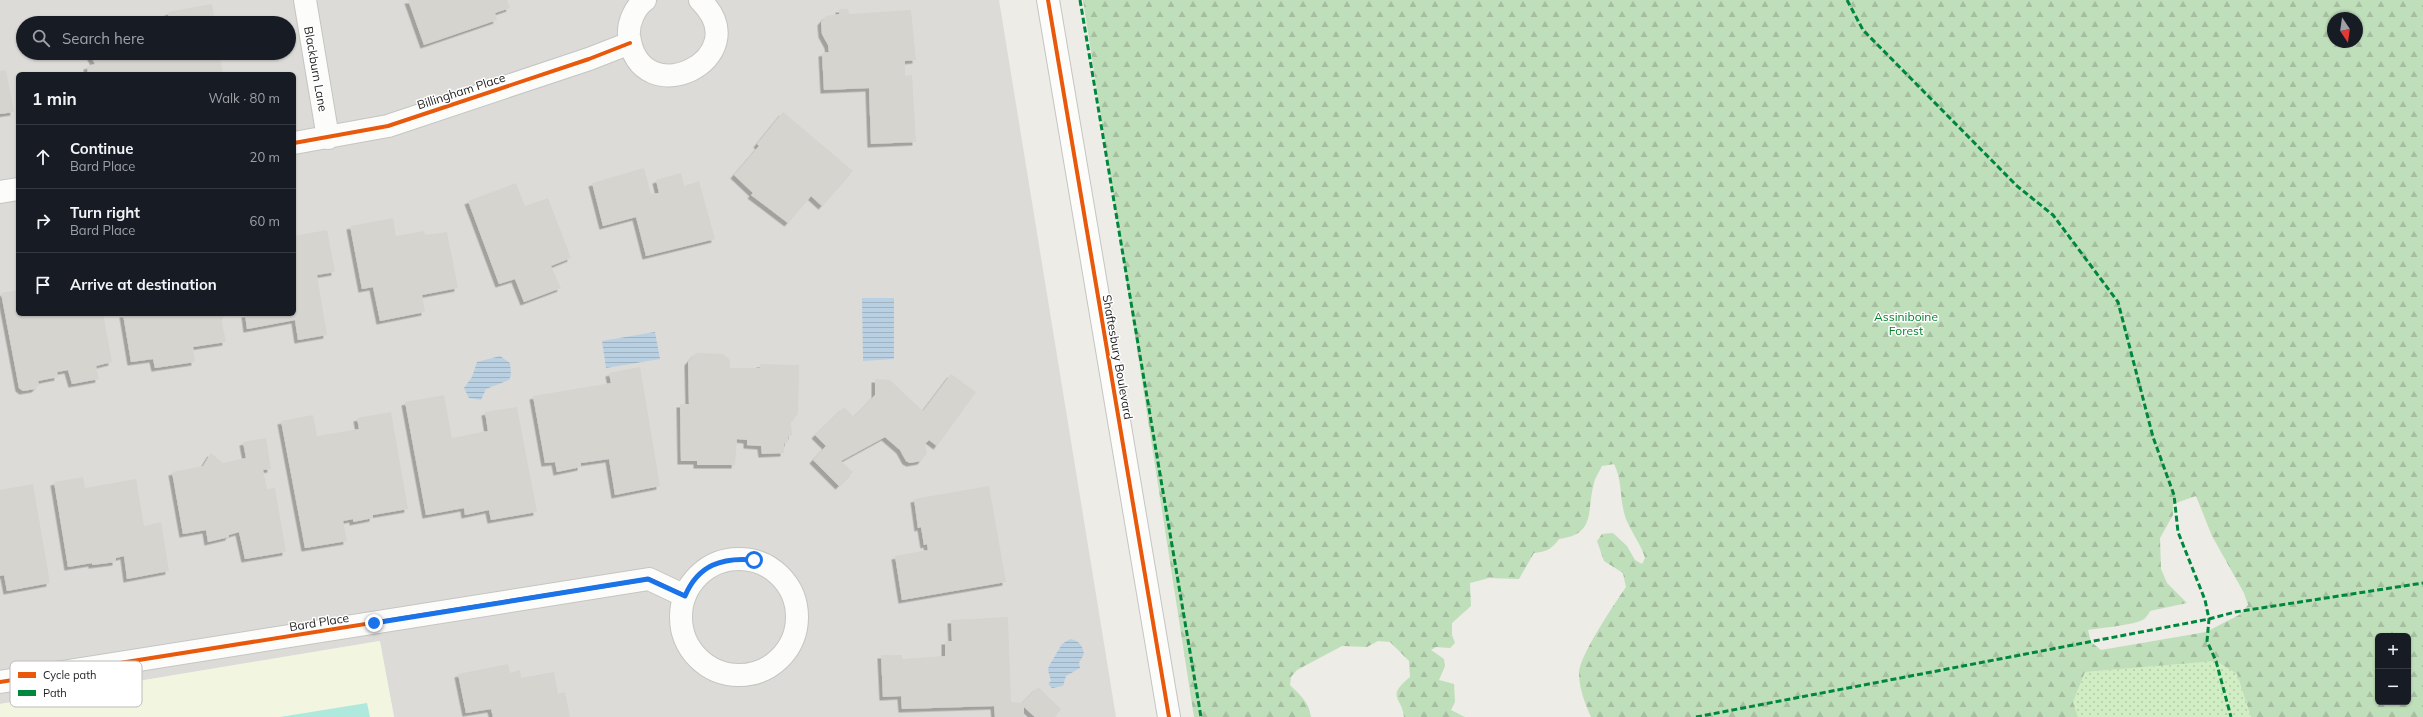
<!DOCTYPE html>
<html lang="en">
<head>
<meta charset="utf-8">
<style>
	body { margin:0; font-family:Mulish,sans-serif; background:#20242c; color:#f1f3f6 }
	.controls { position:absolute; right:12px; bottom:12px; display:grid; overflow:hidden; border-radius:6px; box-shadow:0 1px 3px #0004 }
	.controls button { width:36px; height:36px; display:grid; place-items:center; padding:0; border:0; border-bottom:1px solid #363941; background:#171b24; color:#f1f3f6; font:20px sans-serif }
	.compass { position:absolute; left:2327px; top:12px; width:36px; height:36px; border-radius:50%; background:#171b24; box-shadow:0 1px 3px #0004; rotate:167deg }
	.stop { position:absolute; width:12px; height:12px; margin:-9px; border:3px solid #1a73e8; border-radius:50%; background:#fff }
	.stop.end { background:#1a73e8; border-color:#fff; box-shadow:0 1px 4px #0008 }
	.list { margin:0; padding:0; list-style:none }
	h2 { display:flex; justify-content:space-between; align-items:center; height:52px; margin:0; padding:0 16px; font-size:17px }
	h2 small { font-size:13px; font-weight:400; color:#9ea1a6 }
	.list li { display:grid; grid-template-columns:26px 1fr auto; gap:12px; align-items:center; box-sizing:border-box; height:64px; padding:0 16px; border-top:1px solid #363941 }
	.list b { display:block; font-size:15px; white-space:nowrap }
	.list p { margin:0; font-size:13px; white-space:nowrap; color:#9ea1a6 }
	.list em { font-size:13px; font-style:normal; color:#9ea1a6 }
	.icon { flex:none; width:22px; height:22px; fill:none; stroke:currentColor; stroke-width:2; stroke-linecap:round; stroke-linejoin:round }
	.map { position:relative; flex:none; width:2423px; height:717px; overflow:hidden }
	.search { position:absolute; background:#171b24; box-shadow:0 1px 3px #0004; left:16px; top:16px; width:280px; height:44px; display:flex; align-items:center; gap:10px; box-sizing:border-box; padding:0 14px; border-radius:22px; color:#9ea1a6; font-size:15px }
	.panel { position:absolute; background:#171b24; box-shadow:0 1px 3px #0004; left:16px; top:72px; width:280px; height:244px; border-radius:6px }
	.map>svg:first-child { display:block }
	.residential { fill:#dcdbd8; fill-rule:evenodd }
	.education { fill:#f2f6e1 }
	.grass { fill:url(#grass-dots) }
	.forest { fill:url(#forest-firs); fill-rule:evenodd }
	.pitch { fill:#afe8dc }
	.water { fill:url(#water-rules) }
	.building { fill:#d6d4cf; filter:url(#shadow) }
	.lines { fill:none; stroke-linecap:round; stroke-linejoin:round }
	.minor-casing { stroke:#c5c5c2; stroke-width:24 }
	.tertiary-casing { stroke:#c5c5c2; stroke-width:24 }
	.minor { stroke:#fcfcfb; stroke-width:22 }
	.tertiary { stroke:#fcfcfb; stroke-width:22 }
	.quiet { stroke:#00873e; stroke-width:3; stroke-dasharray:6 3; stroke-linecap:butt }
	.cycleway-casing { stroke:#fff; stroke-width:6 }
	.cycleway { stroke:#e8590c; stroke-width:4 }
	.route { stroke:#1a73e8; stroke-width:5 }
	.labels { text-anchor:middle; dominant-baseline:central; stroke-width:3; stroke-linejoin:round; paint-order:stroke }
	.street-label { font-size:12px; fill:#1e1e1e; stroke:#fff }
	.park-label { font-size:12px; fill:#05832c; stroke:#fff }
	.key { fill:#fff; stroke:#bcbcbc; stroke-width:1 }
	.key-label { font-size:11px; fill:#1e1e1e }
</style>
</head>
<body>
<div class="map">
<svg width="2423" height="717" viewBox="0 0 2423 717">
	<defs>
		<pattern id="grass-dots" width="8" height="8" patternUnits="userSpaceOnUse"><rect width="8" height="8" fill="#d0edc3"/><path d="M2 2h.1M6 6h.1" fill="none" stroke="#b2cba7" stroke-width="1.8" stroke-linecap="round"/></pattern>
		<pattern id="forest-firs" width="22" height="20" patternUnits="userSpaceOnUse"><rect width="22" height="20" fill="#bfdeba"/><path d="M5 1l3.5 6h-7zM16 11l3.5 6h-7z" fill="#a4be9f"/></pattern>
		<pattern id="water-rules" width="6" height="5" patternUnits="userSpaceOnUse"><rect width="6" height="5" fill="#b8d0e2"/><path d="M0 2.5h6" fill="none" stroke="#9eb2c1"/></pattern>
		<filter id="shadow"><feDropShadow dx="-3.5" dy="3.5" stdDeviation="0" flood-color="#0004"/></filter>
	</defs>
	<rect width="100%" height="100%" fill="#edece6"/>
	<path class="residential" d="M0,0H999L1116,717H394L379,641L0,704ZM23,23H289V53H23ZM18,74H294V314H18Z"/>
	<path class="education" d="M380,641L394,717H0V704Z"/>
	<path class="grass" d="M2216,661L2237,674L2251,717H2078L2073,702L2085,672Z"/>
	<path class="forest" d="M1083,0H2423V717H2251L2237,674L2216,661L2085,672L2073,702L2078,717H1591C1585,703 1579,688 1579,673C1579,656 1615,603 1626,587L1623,573L1604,561L1597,541L1602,534L1613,533L1627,546L1635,560L1642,564L1645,558C1641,544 1631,532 1626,519C1619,500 1623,481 1614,464L1602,466C1599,472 1595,478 1594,483C1586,511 1597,534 1559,539C1552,549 1546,552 1534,553L1519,579L1489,578L1470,583L1471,606L1452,623V635L1455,643L1450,648L1436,647L1431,650L1444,659L1445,666L1439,680L1454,684L1455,702L1451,710L1465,717H1404C1402,696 1385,698 1410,677L1409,661L1390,642L1378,641L1367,647L1342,646L1297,670L1291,677L1290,685C1300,695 1309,702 1311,717H1194ZM2333,18H2357V42H2333ZM2196,496L2212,536L2244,593L2248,605L2239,615L2206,632L2101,650L2091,642L2088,630C2099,628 2137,625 2144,619C2146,618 2148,614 2150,611L2187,603L2167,583L2161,569L2160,538L2173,515V504ZM2378,636H2408V702H2378Z"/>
	<path class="pitch" d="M367,703L370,717H280Z"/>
	<path class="water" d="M862,298H894V359L863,361Z
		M655,332L660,359L606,368L602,341Z
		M500,356L510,363L511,375L509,380L486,389L481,400L469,398L464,388L472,377L477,362Z
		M1070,639C1080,641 1082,645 1084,654L1079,663L1080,668L1066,676L1063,686L1052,688L1048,684L1051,681L1048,670L1049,666L1062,644Z"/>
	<path class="building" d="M408,0H507L510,8L495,13L497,20L424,45Z
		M212,4L215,23H169L168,12Z
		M839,9H848L849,14L911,10L916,60L905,61V76L912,75L916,142L871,144L869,88L824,90L822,53L829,52L828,45L822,34L821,22L826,16L839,14Z
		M89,53H223V57H220L223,74H88L87,66L95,64Z
		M6,70L14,112L0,114V71Z
		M783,112L853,171L822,206L811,196L788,223L751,195L753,193L734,175L759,146L757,144Z
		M644,168L651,194L659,193L656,180L681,173L684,186L699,181L715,239L646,256L636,217L603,226L592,183Z
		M516,183L525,206L548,198L571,258L551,266L561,288L524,302L515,279L499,284L468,201Z
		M393,218L396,236L424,231L425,235L447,232L458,288L422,295L425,312L380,321L373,287L362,289L350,226Z
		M327,230L335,272L317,275L327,335L298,340L295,320L247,329L245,314H294V236Z
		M18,290V314H103L112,362L96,366L99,379L72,384L68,370L57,372L58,377L38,381L39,385L35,389L23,391L19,388L1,293Z
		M123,314H225V317L221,318L226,342L193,347L195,362L155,368L153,359L131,362Z
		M696,353L723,354L730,360V368H760V364L799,365L798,414L791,422L792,436L788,435V443H784V453L762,454L761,446L747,445V440L737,439L735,465H697V461H681L680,404H689L688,362Z
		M640,367L660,486L615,495L609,459L581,463V467L557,472L555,462L545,463L533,396L611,383L609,373Z
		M951,374L976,392L937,446L929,440L925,444L927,453L921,461L910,463L906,461L900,450L885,437L841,461L853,472L839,486L813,460L826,446L815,435L844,407L854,417L875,395V379L890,380L923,411Z
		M444,395L452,438L488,431L485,412L517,407L537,512L491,520L489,510L465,515L464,508L426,515L405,402Z
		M391,412L408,509L373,515V518L353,522V519L343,521L347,541L305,548L281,421L313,415L317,436L359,429L357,418Z
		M266,438L271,469L263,470L267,489L275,488L286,552L245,559L239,532L229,535V537L208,542L206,530L183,534L172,472L203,466L211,453L223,463L246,458L243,442Z
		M83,477L85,488L136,479L144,526L161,522L169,571L127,579L124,556L116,558V562L92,565V563L68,567L54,482Z
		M33,484L50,583L7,591L4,575L0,576V490Z
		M989,486L1006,582L902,600L895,556L928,550L927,544L924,545L921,527L918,528L914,499Z
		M1008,617L1011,702L1022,703L1038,687L1061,709L1055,717H1035L1024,707V717H995L994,706L902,709L901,696L883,697L881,655H902V659L945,656V641H952L951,620Z
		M508,664L510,673L520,670L521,678L554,672L558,694L565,692L570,717H493L491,709L466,713L458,674Z"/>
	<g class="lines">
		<g class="minor-casing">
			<path id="minor" d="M305,0L328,138
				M645,0C635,7 628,23 629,35C639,117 760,58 700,0
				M294,143L388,126L589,59L630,43
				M0,192L18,189
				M681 617a58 58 0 1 1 116 0a58 58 0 1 1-116 0Z
				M0,682L649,579L685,596"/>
		</g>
		<g class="tertiary-casing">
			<path id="tertiary" d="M1048,0L1169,717"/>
		</g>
		<use href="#minor" class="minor"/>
		<use href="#tertiary" class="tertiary"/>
		<path class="quiet" d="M1080,0L1201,717
			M1847,0L1863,30L2017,186L2053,215L2118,302L2153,437L2174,495L2178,532L2205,600L2209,619L2207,641L2216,661L2231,717
			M1696,717L2209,619L2235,612L2423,583"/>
		<g class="cycleway-casing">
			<path id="cycleway" d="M1048,0L1169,717
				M294,143L388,126L589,59L630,43
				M0,682L649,579L685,596"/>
		</g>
		<use href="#cycleway" class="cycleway"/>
	</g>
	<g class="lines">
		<path class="route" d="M374,623L648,579L685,596C698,565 722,557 754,560"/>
	</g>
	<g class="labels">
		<g class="street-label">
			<text transform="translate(316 69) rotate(80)">Blackburn Lane</text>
			<text transform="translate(461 91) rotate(-18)">Billingham Place</text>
			<text transform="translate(1118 357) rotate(80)">Shaftesbury Boulevard</text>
			<text transform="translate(319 622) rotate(-9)">Bard Place</text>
		</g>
		<g class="park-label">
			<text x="1906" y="316">Assiniboine<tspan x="1906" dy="14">Forest</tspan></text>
		</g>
	</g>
	<rect x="10" y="661" width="132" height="46" rx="6" class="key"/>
	<rect x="18" y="672" width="18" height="6" fill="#e8590c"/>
	<rect x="18" y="690" width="18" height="6" fill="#00873e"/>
	<g class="key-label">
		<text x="43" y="679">Cycle path</text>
		<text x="43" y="697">Path</text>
	</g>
</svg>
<div class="controls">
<button>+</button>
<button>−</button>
</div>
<svg class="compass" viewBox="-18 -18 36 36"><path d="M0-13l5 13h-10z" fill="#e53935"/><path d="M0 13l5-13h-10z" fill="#9ea1a6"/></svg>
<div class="stop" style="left:754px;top:560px"></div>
<div class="stop end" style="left:374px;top:623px"></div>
<div class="search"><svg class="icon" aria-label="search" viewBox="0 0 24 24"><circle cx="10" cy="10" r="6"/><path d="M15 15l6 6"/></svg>Search here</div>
<section class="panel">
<h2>1 min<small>Walk · 80 m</small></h2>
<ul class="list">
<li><svg class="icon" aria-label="ahead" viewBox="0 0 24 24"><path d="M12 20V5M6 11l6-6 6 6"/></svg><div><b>Continue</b><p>Bard Place</p></div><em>20 m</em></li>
<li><svg class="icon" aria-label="right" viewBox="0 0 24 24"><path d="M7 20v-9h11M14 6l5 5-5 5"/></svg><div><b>Turn right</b><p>Bard Place</p></div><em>60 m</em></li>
<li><svg class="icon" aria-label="arrive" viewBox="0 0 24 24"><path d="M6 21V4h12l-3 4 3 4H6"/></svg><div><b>Arrive at destination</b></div></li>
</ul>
</section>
</div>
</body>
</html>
